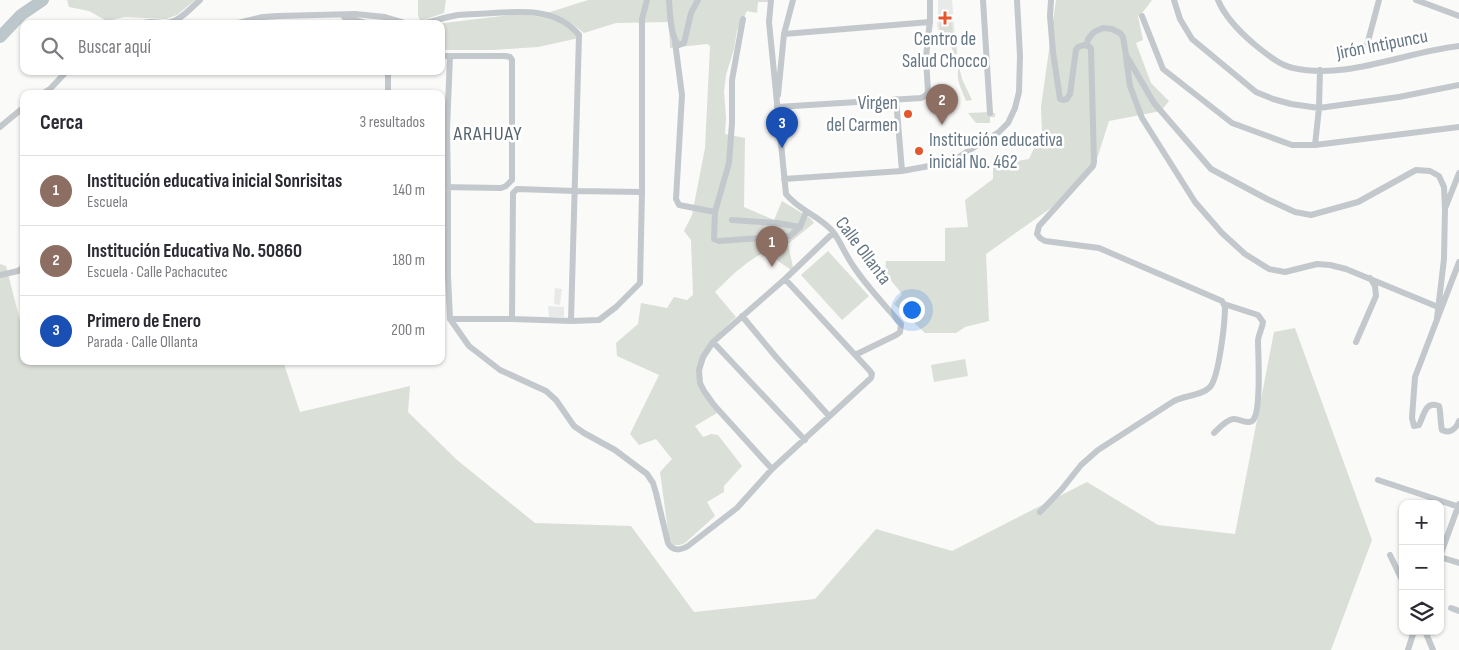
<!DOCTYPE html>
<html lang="es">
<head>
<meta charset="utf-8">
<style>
	body { margin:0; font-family:"Sofia Sans Condensed",sans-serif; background:#f2f2f3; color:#2b2b33 }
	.controls { position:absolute; right:15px; bottom:15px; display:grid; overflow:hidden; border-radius:10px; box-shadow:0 1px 4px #0004 }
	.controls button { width:45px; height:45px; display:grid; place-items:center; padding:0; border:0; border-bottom:1px solid #e1e1e2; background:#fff; color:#2b2b33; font:25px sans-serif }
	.you { position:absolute; left:911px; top:309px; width:18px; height:18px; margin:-12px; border:4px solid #fff; border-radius:50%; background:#1a73e8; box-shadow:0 0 0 8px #1a73e833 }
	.badge { display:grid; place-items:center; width:32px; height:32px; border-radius:50%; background:#e4572e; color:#fff; font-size:16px; font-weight:700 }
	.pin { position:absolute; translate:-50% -41px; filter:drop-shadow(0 1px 2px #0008) }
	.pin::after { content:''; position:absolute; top:26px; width:18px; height:15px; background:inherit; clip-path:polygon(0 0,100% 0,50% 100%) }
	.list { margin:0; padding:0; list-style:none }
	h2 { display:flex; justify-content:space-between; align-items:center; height:65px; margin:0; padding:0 20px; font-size:21px }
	h2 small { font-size:16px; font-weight:400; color:#7c7c81 }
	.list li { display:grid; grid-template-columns:32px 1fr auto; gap:15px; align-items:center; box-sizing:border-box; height:70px; padding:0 20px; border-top:1px solid #e1e1e2 }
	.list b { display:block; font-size:19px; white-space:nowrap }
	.list p { margin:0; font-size:16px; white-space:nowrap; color:#7c7c81 }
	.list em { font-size:16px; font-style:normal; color:#7c7c81 }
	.icon { flex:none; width:28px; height:28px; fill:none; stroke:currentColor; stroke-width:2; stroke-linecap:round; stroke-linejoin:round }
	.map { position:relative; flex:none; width:1459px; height:650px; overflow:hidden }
	.search { position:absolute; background:#fff; box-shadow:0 1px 4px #0004; left:20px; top:20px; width:425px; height:55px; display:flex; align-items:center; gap:12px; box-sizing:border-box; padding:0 18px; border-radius:10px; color:#7c7c81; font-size:19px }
	.panel { position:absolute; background:#fff; box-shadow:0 1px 4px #0004; left:20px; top:90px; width:425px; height:275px; border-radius:10px }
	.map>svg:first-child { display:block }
	.built { fill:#e8e9e9 }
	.green { fill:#dadfd7 }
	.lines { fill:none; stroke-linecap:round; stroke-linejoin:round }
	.river { stroke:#bbc7cb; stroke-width:12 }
	.minor { stroke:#c3c8cc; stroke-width:6 }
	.poi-dot { fill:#e4572e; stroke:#fff; stroke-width:2 }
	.labels { text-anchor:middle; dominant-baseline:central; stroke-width:5; stroke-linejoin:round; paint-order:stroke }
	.poi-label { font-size:19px; fill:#657683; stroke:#fff }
	.street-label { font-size:19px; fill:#657683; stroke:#fff }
	.neighbourhood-label { font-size:20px; letter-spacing:1px; fill:#57646e; stroke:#fff }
</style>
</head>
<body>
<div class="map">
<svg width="1459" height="650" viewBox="0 0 1459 650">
	<rect width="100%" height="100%" fill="#fafaf8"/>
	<path class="built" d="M938,0H952L955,36H940L937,25L938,11Z
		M555,288L562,289L560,305L554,304Z
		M548,306L564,307V317H549Z"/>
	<path class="green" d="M67,0H195L177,15L166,19L125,17L107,21L89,11L69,7Z
		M418,0H446L444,13L420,21L418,15Z
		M588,0H772L771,2H758L757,13L747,11L737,31L734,49L726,75L724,91L726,118L725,134L745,138L744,207L774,220L782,201L810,218L814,223L788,244L794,272L765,252C745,262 731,276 715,292L736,317L720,332L700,369L704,392L717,413L695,426L703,437L711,434L718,435L742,466L724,486V492L707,502L715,516L685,543L680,545H673L669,538L660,472L672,459L656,439L639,445L630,434L659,375L617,356L616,343L638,324L641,303L667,308L674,297L687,300L693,295L691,240L684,231L692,215L705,148L710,46L707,44L670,48L669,22L616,23L584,33C571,22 563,17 547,13Z
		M1056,0H1152L1143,12L1138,16L1143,40L1136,43L1151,83L1169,101L1161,111L1109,121L1097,159L1051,208L986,254L989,321L965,327L956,333H925L894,304L902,294L885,273L886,261H945V228L968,227L965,200L993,179V165L1029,159L1042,132L1041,107Z
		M519,14C538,16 568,19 579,38L538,47L493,50H441V24H436Z
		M310,20L353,24H266Z
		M941,21H948L949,23H952L953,35H942L939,26Z
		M940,37L948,39L956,38L957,54H954L951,46L941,40Z
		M959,67L962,79L972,100L966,101C962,90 955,79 959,67Z
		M990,112V113H995V117H990V123H976L968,113Z
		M828,251L869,296L842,320L801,275Z
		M0,264L6,266L22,328L24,327V361H283L300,412L410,386L408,412L457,460L535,523L631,526L694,612L815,599L876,529L952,551L1087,482L1158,525L1235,534L1274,332L1295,328L1372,540L1331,650H0Z
		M965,359L968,376L934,382L931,365Z"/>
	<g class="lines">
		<path class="river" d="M0,37L21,15L43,0"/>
		<path class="minor" d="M669,0C670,12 670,38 679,45L684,43L691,13L698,0
			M771,0L769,22L786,194C799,211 821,216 834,233C841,243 846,256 854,267C867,287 885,305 901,324L900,332L896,335L855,355
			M983,0L990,113
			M1174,0L1180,19L1192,39L1256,92L1273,99L1291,104L1319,108L1399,97L1459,85
			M1218,0C1225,17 1240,32 1254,44C1265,53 1279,65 1293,68C1347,80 1405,52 1459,46
			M1416,0L1459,16
			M1142,16L1163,69L1232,123L1292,145H1315L1459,127
			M344,17L369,24
			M132,24L142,23
			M141,24C149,20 157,23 166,23C178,23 191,8 200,0
			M234,24L263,17L278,16L355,14L385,17L405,23L416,24
			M420,24C432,22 445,17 458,15C469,14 481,14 493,13C524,11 558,9 579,35L571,321
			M784,34L930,22
			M675,42L682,95L676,199L679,205L715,212L714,239L719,241L790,236L800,227L806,212
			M1087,45L1088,39L1094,32L1103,28L1112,29L1120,33L1123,37L1126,55L1154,103L1211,169L1267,199L1295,212L1311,215L1358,202L1416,170L1430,171L1439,176L1444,187L1445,209L1444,259L1437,318
			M1367,45L1379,0
			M441,56H506L510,57L512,60V180L506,186L501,188L441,187
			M450,56L447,130L448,187V276L450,319L469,346L500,370L546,391L556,400L574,426L584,433L615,450L647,474L653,483L656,493L668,543C673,552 681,550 688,546L737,508L772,469L871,378L872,374L870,371L785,279L713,342L703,357L699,370L700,383L704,391L714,405L772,469
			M1126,57L1130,86L1142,118L1195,202L1222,233L1245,254L1269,269L1285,272L1317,264L1330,265L1346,269L1438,307
			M42,94L50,89L67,71
			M388,94V71
			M778,95L784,34L793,0
			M896,99L902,171
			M777,105V107L921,98L925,96L928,92L926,58L928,37L930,22V0
			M0,127L24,107
			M1315,145L1319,108L1320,70
			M784,179L902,171L940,164L957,158L999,132L1008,123L1015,108L1019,92L1020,56L1017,0
			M1446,206L1459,173
			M715,212L729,163L732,123V80L743,19
			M732,220L777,223L800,227
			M1459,262L1415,377L1412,418L1414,426L1419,425C1424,416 1425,400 1439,406C1441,413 1440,421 1442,430C1450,434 1456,429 1459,421
			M0,275L18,271L24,267
			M785,279L833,233
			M742,316L776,357L829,416
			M450,319H512L571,321L599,320L616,307L640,283L642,192V19L647,0
			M512,319L513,193L517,189L575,191L642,192
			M713,342L805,440
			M1356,342L1376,296L1375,286L1370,278
			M1214,433C1219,428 1226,420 1233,419C1239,418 1246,425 1252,421C1262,414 1258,353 1258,340C1259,333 1262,329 1263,322L1258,315L1224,304
			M1378,480L1459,507
			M1040,512L1062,489L1081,465L1098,450L1174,401C1185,395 1202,396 1210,387C1219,377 1225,322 1225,307L1222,301L1099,248L1045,241L1040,238L1037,234L1039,226L1093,166L1094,162L1091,49L1090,47L1084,45L1078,47L1076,50L1070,94L1067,99L1063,100L1060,99L1053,52L1050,16L1051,0
			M1390,555L1403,582
			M1440,556L1459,504
			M1440,557L1459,563
			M1451,608L1459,611
			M1425,631L1433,650
			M1408,650L1414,631"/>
	</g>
	<g class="poi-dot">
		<path d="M942.5 10.5h5v5h5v5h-5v5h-5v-5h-5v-5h5z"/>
		<circle cx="908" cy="114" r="5"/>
		<circle cx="919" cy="151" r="5"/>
	</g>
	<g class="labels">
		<g class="poi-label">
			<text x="945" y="39">Centro de<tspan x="945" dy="22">Salud Chocco</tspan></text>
			<text x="898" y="103" text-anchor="end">Virgen<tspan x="898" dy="22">del Carmen</tspan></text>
			<text x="929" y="140" text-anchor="start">Institución educativa<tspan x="929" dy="22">inicial No. 462</tspan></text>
		</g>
		<g class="street-label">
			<text transform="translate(1382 45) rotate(-11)">Jirón Intipuncu</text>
			<text transform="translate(863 251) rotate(53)">Calle Ollanta</text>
		</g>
		<g class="neighbourhood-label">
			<text x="488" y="134">ARAHUAY</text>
		</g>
	</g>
</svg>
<div class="controls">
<button>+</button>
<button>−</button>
<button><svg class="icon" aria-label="layers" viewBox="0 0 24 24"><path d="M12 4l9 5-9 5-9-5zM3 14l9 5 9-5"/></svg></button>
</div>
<div class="you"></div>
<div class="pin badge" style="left:772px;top:267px;background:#8d6e63">1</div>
<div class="pin badge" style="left:942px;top:125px;background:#8d6e63">2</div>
<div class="pin badge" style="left:782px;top:148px;background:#1a4fb4">3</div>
<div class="search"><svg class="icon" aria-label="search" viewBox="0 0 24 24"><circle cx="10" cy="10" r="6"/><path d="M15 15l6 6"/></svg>Buscar aquí</div>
<section class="panel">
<h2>Cerca<small>3 resultados</small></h2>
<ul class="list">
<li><span class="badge" style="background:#8d6e63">1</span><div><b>Institución educativa inicial Sonrisitas</b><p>Escuela</p></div><em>140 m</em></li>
<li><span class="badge" style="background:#8d6e63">2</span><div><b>Institución Educativa No. 50860</b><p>Escuela · Calle Pachacutec</p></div><em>180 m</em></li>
<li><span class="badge" style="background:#1a4fb4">3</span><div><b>Primero de Enero</b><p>Parada · Calle Ollanta</p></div><em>200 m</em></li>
</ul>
</section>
</div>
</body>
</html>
